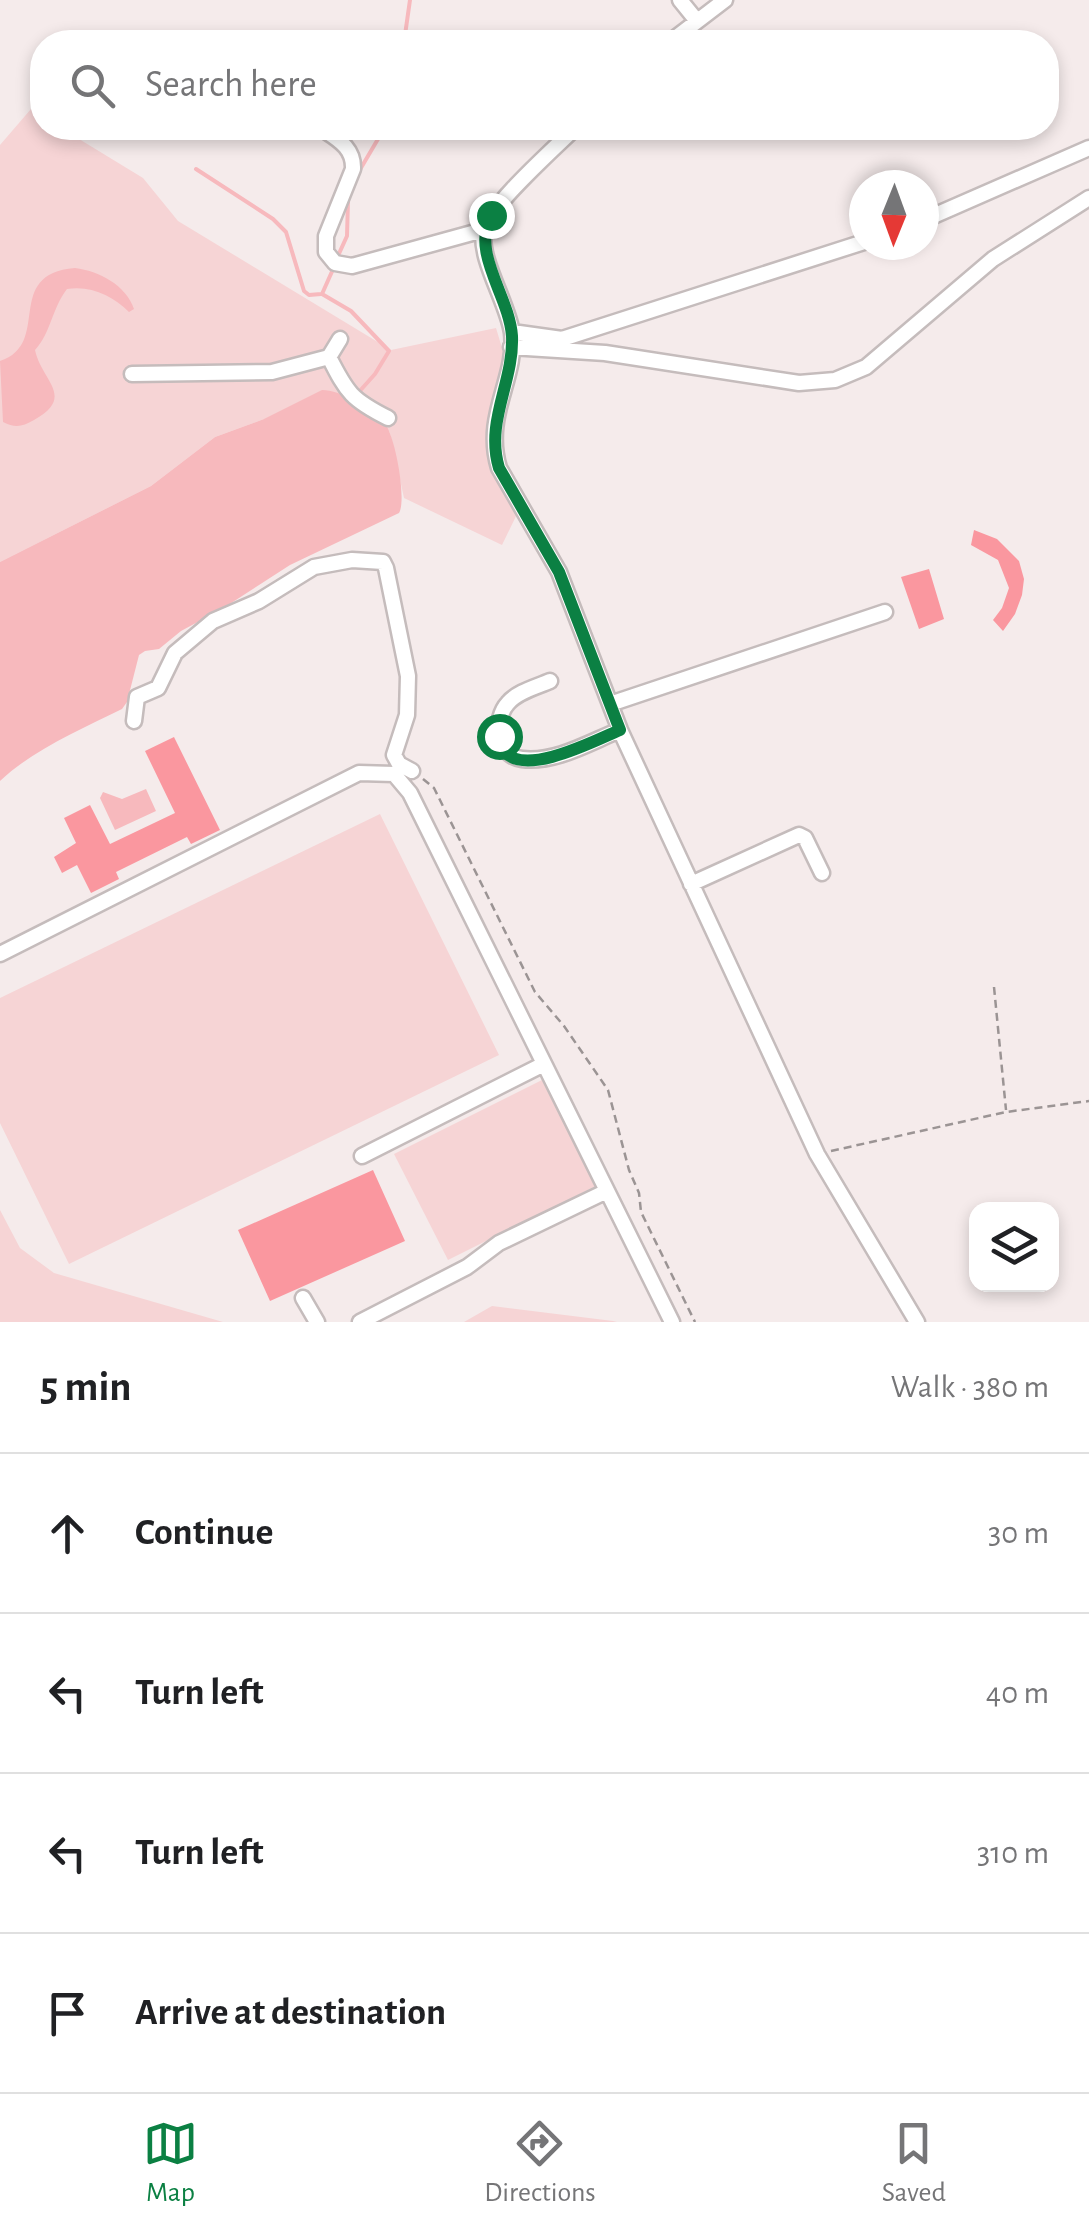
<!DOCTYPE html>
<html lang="en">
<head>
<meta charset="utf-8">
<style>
	body { margin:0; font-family:"Alegreya Sans",sans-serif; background:#f6f6f6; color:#202124 }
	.controls { position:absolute; right:30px; bottom:30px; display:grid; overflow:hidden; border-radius:20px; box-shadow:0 5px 15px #0003 }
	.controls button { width:90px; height:90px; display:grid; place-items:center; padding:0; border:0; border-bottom:2px solid #e0e0e0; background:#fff; color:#202124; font:50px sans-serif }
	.compass { position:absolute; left:849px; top:170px; width:90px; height:90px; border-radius:50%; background:#fff; box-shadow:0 5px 15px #0003; rotate:181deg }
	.stop { position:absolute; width:30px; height:30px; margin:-22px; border:8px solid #0b8043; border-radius:50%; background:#fff }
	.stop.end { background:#0b8043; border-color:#fff; box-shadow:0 2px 10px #0008 }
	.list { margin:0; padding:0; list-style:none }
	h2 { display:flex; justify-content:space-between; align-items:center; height:130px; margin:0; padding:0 40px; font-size:42px }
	h2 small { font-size:32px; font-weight:400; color:#757577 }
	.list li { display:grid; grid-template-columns:65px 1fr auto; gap:30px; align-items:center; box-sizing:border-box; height:160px; padding:0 40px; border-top:2px solid #e0e0e0 }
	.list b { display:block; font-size:38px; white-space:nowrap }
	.list em { font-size:32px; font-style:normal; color:#757577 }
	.icon { flex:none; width:55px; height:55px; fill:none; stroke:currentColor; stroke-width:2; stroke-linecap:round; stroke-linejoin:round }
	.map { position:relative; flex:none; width:1089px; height:1322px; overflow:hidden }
	.search { position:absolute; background:#fff; box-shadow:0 5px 15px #0003; left:30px; right:30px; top:30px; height:110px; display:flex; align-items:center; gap:25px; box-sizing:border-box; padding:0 35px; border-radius:40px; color:#757577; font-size:38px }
	.sheet { height:770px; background:#fff }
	nav { display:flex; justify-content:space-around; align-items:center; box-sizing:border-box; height:140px; border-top:2px solid #e0e0e0; background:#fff; font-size:28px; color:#757577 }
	nav a { display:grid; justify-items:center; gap:5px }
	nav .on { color:#0b8043 }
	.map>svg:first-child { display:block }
	.green { fill:#f6d4d5 }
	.water { fill:#f7b9bd }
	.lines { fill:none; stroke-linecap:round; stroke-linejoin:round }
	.stream { stroke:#f7b9bd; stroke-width:4 }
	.building { fill:#fa979f }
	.minor-casing { stroke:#c5bcbc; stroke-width:19 }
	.path { stroke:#9b9494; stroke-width:2.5; stroke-dasharray:8 5; stroke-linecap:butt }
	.minor { stroke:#fff; stroke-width:14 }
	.route { stroke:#0b8043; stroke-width:12 }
</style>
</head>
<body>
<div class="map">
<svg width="1089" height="1322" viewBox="0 0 1089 1322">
	<rect width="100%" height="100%" fill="#f5ebeb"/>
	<path class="green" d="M31,109L42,116V128H61L143,178L178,221L391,350L496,328L506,361L493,431L518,512L502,545L404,498L390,433L384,421L264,419L215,437L151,486L0,562V145Z
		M380,814L499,1055L69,1264L0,1123V998Z
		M542,1080L596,1186L448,1260L394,1154Z
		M0,1210L20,1248L54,1273L223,1322H0Z
		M492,1306L613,1321L617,1322H464Z"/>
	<path class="water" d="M75,268C99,271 126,285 134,309L129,312C113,296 91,285 67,289C52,308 51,333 35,350C42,382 76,396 34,420C22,427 15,428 3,422L0,361C53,344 2,274 75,268Z
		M322,390C341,390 370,407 384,422C395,434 407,500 399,513L290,565L222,609L181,631L159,649L145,651L139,655L127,702L122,709C80,730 34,749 0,781V562L151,486L215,437L264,419Z
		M146,789L156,811L115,830L100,798L103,792L122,799Z"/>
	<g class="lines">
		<path class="stream" d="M404,42L410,0
			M196,169L273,219L286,232L304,291L309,295L321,294
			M358,173L378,139V128
			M337,258L347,236L348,200
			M334,267L322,294L351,311L389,351L375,374L358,393"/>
	</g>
	<path class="building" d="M974,530L997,539L1019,561L1024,579L1022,595L1015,614L1003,631L993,620L1002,608L1009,588L998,560L971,545Z
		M929,569L944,619L919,629L901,577Z
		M174,737L220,830L191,844L187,837L116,872L119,879L91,893L77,865L62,873L54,857L76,843L64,818L90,805L110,844L175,813L145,751Z
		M373,1170L405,1241L270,1301L238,1230Z"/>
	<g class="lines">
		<g class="minor-casing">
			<path id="minor" d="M680,0L697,21
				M670,42L725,0
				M321,128C337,139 354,147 353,169L326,236V252L335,263L352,266L483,230
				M575,128C556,147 488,207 484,230C478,258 508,303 512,333C517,379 483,415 499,468L559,572L620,730L817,1154L917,1322
				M924,220L1089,148
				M512,332L562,339L864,242
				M340,339L329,357C347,393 352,400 388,418
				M511,347L605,353L799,383L835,380L866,367L993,259L1089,198
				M132,374L272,372L329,357
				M550,681C536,687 517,692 508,703C493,719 496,756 522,759C556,763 590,742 620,730
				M610,704L885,612
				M134,721L137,697L158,688L175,653L213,621L259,601L314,567L352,560L383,562L386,568L408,676L407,715L394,755L399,764L412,771
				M691,884L799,835L805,838L822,873
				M0,954L359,773L394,774L410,793L672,1322
				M362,1156L544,1064
				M303,1298L317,1322
				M360,1322L467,1267L499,1243L607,1191"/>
		</g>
		<path class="path" d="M423,779L434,788L535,992L564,1026L608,1090L629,1170L639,1193L641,1212L695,1322
			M994,987L1006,1110
			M831,1151L1006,1112L1089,1101"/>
		<use href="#minor" class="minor"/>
	</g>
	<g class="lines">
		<path class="route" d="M491,215C471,254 509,295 512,336C514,382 485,421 499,468L559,572L620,730C596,740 526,777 505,752C502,747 501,741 499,736"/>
	</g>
</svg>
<div class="controls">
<button><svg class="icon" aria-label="layers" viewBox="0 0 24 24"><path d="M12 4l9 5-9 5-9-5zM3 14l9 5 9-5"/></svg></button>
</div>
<svg class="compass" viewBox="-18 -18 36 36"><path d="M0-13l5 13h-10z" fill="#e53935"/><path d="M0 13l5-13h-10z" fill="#757577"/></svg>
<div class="stop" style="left:499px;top:736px"></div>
<div class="stop end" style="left:491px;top:215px"></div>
<div class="search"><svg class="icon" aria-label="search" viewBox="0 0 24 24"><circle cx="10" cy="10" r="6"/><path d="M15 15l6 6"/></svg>Search here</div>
</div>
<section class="sheet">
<h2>5 min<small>Walk · 380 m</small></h2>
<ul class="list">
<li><svg class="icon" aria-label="ahead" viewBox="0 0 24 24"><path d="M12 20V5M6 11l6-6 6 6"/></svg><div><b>Continue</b></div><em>30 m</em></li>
<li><svg class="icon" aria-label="left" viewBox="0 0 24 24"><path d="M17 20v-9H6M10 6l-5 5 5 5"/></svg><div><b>Turn left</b></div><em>40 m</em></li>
<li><svg class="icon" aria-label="left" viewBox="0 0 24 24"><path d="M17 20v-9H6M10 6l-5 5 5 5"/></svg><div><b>Turn left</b></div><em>310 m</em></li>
<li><svg class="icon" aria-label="arrive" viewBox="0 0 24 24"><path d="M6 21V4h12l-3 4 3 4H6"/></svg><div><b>Arrive at destination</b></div></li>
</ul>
</section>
<nav>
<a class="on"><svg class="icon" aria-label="map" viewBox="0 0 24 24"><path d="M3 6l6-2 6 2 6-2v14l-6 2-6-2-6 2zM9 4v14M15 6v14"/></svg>Map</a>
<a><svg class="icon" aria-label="directions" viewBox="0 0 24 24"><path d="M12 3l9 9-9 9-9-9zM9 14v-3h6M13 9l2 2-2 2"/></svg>Directions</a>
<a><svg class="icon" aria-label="saved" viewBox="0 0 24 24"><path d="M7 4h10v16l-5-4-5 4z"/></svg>Saved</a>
</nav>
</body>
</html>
